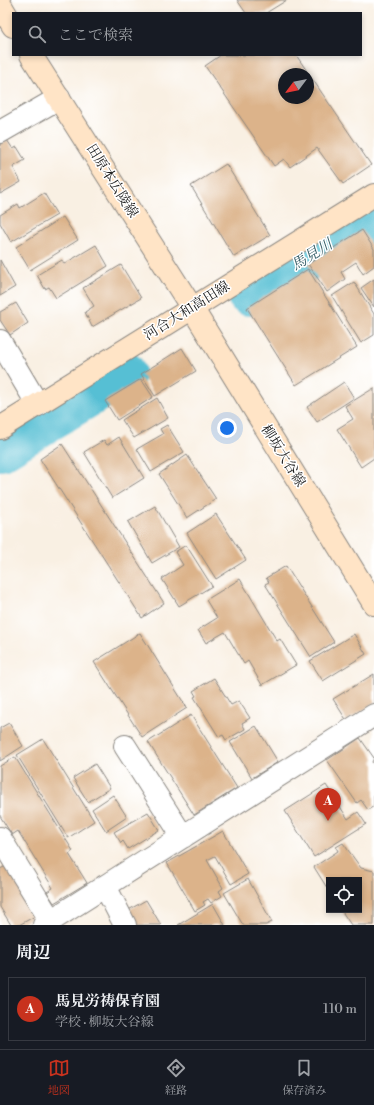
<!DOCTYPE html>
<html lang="ja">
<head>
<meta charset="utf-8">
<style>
	body { margin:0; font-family:"Libre Bodoni","Noto Serif JP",serif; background:#242831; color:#f1f3f6 }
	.controls { position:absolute; right:12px; bottom:12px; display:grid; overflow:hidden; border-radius:0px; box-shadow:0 2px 6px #0003 }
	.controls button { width:36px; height:36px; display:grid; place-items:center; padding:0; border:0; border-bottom:1px solid #363941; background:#171b24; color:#f1f3f6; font:20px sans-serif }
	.compass { position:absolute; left:278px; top:68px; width:36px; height:36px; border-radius:50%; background:#171b24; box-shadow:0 2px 6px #0003; rotate:238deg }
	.you { position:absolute; left:227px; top:428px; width:14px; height:14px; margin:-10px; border:3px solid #fff; border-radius:50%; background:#1a73e8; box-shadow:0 0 0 6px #1a73e833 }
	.badge { display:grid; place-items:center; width:26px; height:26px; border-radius:50%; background:#c8321e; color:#fff; font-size:13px; font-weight:700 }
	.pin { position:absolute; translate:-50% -33px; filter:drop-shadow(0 1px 2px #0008) }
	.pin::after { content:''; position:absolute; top:21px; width:14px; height:12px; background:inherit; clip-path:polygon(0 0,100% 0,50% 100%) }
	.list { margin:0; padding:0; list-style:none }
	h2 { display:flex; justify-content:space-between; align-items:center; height:52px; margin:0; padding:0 16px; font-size:17px }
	h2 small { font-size:13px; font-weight:400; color:#9ea1a6 }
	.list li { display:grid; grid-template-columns:26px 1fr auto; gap:12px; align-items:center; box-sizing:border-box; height:64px; margin:0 8px 8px; padding:0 8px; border:1px solid #363941; border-radius:0px }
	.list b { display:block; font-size:15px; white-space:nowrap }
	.list p { margin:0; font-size:13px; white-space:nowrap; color:#9ea1a6 }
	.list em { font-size:13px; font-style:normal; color:#9ea1a6 }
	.icon { flex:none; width:22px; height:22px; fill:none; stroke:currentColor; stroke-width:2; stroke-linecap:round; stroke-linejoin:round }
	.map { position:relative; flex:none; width:374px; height:925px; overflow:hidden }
	.search { position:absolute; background:#171b24; box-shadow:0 2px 6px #0003; left:12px; right:12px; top:12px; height:44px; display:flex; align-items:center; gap:10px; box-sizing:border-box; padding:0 14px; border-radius:0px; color:#9ea1a6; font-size:15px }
	.sheet { height:124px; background:#171b24 }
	nav { display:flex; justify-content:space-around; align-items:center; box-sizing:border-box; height:56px; border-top:1px solid #363941; background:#171b24; font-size:11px; color:#9ea1a6 }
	nav a { display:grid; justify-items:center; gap:2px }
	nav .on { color:#c8321e }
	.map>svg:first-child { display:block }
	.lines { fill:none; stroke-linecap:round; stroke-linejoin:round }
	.river { stroke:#57bfd4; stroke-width:46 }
	.building { fill:#dcb38a; fill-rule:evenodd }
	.street-casing { stroke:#8a8680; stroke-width:24 }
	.secondary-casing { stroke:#8a8680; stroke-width:24 }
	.street { stroke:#fff; stroke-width:22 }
	.secondary { stroke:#ffe4c6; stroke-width:22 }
	.labels { text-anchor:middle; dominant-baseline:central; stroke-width:3; stroke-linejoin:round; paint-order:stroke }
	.street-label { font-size:14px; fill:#1c1c1c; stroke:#fff }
	.water-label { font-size:15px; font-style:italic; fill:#345d66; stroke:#fff }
</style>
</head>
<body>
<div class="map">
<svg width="374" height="925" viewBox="0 0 374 925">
	<rect width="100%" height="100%" fill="#fff"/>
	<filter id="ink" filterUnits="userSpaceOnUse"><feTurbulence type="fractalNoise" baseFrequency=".025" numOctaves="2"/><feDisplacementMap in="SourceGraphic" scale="8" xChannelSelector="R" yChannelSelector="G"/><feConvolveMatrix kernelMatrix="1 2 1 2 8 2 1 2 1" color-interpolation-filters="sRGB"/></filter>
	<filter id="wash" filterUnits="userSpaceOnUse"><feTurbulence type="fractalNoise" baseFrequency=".012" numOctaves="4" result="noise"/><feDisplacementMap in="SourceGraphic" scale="16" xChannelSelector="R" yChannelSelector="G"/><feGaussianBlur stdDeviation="0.9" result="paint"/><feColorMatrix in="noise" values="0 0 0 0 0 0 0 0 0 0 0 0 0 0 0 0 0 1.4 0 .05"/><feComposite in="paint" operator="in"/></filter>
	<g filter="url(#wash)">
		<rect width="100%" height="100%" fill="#f9f0e3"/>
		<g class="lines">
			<path class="river" d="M249,293L374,217
				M0,448L123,373"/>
		</g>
		<g id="blocks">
			<path class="building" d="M237,0H287L266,13H246Z
				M221,55H296L371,165L343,184L317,148L290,167L284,159L274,166L205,66ZM284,74H308V98H284Z
				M7,140L13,149L17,147L25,160L13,167L21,182L0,194V144Z
				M226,164L270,235L234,257L191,186Z
				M44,193L57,215L11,242L0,223V215L18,204L20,208Z
				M63,217L78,240L30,270L16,247Z
				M362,230L374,249V266L363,274L356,262L341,272L345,279L327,292L308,264Z
				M96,245L108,266L56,298L49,287L45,289L37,275L62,260L64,264Z
				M0,260L15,287L0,296Z
				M121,265L141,298L92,327L85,312L94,306L83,288Z
				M308,269L357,347L296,385L247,308Z
				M374,279V307L361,288Z
				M354,282L374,314V335L361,343L332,296Z
				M16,303L28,323L10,335L0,320V312Z
				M182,348L196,371L155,396L141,374Z
				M141,379L153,397L117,420L105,401Z
				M344,382L354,398L317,422L307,407Z
				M374,388V458L361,467L337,429L353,419L345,406Z
				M157,398L168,418L134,438L122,420Z
				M167,425L184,452L151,472L137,449L163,434L160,429Z
				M119,437L144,478L112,498L84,452L104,440L107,445Z
				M62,444L164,603L142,618L40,459Z
				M187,455L216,499L187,518L159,474Z
				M155,506L179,547L152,563L128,522Z
				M216,514L246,560L216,579L187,533Z
				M186,545L212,586L179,606L162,579L183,565L175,552Z
				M286,566L334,642L311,657L265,584L269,582L266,578Z
				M240,579L277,641L280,639L296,665L262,685L248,661L244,664L225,632L206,643L198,630L217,618L206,600Z
				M140,633L187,708L142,737L94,662Z
				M354,634L366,654L323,681L310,661Z
				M374,674V703L347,721L333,699Z
				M214,678L231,705L239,701L250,718L242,723L245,729L226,740L223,735L219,737L194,697L196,696L193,691Z
				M191,715L237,788L194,815L148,742Z
				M9,723L23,746L0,761V728Z
				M256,726L278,762L252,778L230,742Z
				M360,738L374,758L372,762L374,765V806L368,810L361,800L357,803L327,760Z
				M43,739L94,821L68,838L17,755Z
				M15,757L73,851L69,854L87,883L54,903L47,892L53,888L18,831L12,835L0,816V766Z
				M95,764L110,788L88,802L73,778Z
				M326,785L348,819L358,812L366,824L314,857L285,811Z
				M113,795L127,817L106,831L92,809Z
				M148,812L159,830L128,849L123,841L121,843L114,832Z
				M223,831L248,874L231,884L215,856L207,860L223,888L219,891L222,896L211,903L208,899L203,902L205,905L195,911L167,863Z
				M343,843L361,868L374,871V925H351L341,910H359V880H329V891L314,867L338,851L336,847Z
				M6,866L37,915L19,925H11L0,907V869Z
				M248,879L272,922L266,925H243L224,893Z
				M146,900L161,925H133L125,912Z
				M213,904L225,925H178Z"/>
		</g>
	</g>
	<g filter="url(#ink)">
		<use href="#blocks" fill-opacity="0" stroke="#8a8680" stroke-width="1"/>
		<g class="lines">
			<g class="street-casing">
				<path id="street" d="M0,132L59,98
					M0,341L38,405
					M125,746L183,837
					M0,838L51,921
					M105,886L125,925
					M44,925L374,715"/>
			</g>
			<g class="secondary-casing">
				<path id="secondary" d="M0,4L13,26
					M31,55L192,308L374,604
					M0,428L374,195"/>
			</g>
			<use href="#street" class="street"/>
			<use href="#secondary" class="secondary"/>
		</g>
	</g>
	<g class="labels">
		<g class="street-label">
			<text transform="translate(112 181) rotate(58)">田原本広陵線</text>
			<text transform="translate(187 311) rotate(-32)">河合大和高田線</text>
			<text transform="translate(283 456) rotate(58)">柳坂大谷線</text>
		</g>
		<g class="water-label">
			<text transform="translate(312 255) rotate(-32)">馬見川</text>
		</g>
	</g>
</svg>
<div class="controls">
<button><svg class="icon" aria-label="locate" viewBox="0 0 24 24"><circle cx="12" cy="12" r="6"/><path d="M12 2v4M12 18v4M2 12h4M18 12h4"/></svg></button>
</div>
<svg class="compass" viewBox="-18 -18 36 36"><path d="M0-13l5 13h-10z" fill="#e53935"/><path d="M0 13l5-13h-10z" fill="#9ea1a6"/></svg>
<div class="you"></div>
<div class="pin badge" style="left:328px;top:821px">A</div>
<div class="search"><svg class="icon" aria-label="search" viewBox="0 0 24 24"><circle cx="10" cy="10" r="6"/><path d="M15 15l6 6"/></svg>ここで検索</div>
</div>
<section class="sheet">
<h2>周辺<small></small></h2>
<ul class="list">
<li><span class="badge">A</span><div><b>馬見労祷保育園</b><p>学校 · 柳坂大谷線</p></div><em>110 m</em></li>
</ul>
</section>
<nav>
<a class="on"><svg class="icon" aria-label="map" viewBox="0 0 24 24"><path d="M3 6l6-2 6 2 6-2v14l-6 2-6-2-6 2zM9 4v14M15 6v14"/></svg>地図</a>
<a><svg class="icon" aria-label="directions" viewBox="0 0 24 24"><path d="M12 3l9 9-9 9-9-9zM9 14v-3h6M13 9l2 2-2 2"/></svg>経路</a>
<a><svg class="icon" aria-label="saved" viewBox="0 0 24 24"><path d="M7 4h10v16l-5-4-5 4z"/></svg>保存済み</a>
</nav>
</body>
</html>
